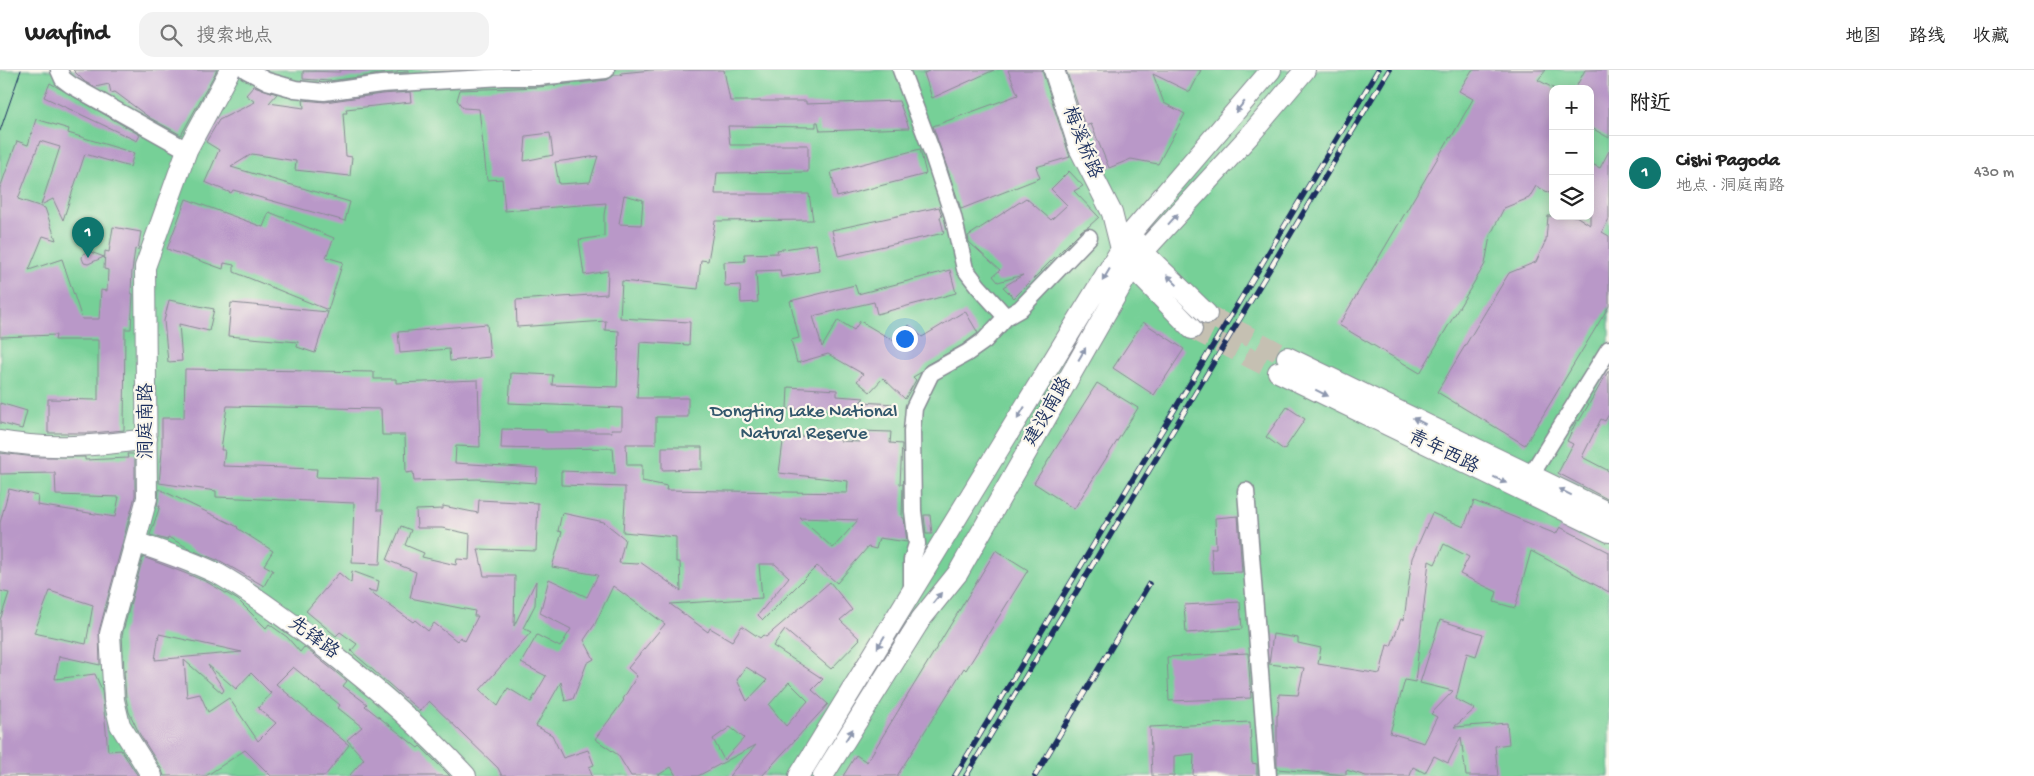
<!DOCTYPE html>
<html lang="zh">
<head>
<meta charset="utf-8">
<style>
	body { margin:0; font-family:"Gochi Hand","LXGW WenKai TC",sans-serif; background:#f2f2f2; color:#222 }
	.controls { position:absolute; right:15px; top:15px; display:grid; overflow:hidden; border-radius:10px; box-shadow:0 2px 12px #0003 }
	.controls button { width:45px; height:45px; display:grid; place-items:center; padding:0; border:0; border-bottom:1px solid #e0e0e0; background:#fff; color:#222; font:25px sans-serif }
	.you { position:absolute; left:904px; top:268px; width:18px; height:18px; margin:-12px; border:4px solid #fff; border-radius:50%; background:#1a73e8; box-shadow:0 0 0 8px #1a73e833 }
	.badge { display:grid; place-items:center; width:32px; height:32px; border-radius:50%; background:#0f766e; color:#fff; font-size:16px; font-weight:700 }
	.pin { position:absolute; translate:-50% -41px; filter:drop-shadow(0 1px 2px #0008) }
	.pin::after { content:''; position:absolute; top:26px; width:18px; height:15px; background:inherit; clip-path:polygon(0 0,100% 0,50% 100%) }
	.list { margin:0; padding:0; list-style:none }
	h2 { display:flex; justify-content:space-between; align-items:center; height:65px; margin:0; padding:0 20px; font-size:21px }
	h2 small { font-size:16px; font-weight:400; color:#767676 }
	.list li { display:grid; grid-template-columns:32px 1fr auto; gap:15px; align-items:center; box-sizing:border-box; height:75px; padding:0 20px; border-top:1px solid #e0e0e0 }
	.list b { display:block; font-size:19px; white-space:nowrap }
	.list p { margin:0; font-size:16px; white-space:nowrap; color:#767676 }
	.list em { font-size:16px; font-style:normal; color:#767676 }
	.icon { flex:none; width:28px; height:28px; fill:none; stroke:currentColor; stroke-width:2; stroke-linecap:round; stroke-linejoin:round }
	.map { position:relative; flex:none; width:1609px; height:706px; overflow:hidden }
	header { display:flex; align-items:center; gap:30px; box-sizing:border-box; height:70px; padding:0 25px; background:#fff; border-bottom:1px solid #e0e0e0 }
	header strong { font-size:24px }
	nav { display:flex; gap:28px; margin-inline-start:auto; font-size:18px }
	.search { width:350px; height:45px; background:#f2f2f2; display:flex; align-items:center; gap:12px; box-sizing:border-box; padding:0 18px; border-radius:15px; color:#767676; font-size:19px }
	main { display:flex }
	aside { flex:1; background:#fff }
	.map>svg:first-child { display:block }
	.green { fill:#76d097; stroke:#48807a; fill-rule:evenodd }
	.building { fill:#b998c8; fill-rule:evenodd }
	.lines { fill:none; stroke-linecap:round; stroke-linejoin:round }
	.major-tunnel { stroke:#c5c0b2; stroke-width:20; stroke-dasharray:20 10; stroke-linecap:butt }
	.minor-casing { stroke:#868a92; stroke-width:19 }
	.major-casing { stroke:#868a92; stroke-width:22 }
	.minor { stroke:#fff; stroke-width:16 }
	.major { stroke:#fff; stroke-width:20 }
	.tram { stroke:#1b2f5e; stroke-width:1 }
	.rail-casing { stroke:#1b2f5e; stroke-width:5.5 }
	.rail { stroke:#fbf7ec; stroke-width:4; stroke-dasharray:11; stroke-linecap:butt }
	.oneway { fill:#8d97ae }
	.labels { text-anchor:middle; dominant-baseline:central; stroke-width:4.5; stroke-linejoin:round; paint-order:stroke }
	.street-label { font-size:19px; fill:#1b2f5e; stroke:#fbf7ec }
	.park-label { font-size:19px; fill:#32576c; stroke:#fbf7ec }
</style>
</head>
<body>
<header>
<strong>Wayfind</strong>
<div class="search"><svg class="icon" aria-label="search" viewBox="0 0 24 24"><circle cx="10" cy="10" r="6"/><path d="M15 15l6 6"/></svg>搜索地点</div>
<nav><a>地图</a><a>路线</a><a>收藏</a></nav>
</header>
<main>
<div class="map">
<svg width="1609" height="706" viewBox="0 0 1609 706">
	<rect width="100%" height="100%" fill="#fbf7ec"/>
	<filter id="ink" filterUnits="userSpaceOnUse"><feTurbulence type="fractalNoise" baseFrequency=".02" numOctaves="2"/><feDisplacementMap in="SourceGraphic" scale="10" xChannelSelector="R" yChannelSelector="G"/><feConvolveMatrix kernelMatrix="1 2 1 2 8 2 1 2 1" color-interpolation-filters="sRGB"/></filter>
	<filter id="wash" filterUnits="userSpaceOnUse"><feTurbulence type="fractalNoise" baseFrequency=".0096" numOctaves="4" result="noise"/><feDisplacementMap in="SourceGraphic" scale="20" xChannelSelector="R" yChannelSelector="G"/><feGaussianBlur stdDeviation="1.12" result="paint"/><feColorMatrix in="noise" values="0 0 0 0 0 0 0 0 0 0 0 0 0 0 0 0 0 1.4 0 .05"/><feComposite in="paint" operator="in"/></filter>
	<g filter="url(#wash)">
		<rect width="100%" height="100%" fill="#f0e4c7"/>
		<path class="green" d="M0,0H1609V706H0ZM1553,19H1590V146H1553Z"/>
		<g id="blocks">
			<path class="building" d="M73,0H217L181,65L150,48L115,22L111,23L109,14L95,17L85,12Z
				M340,0H408V2L380,4L329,11L303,9V1L340,2Z
				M652,0H724L730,31H806V34L899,31L909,58L820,61L818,52H816V57L728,56L730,75H808V102L717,103L715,124H809L813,150L715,151L708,191L701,190L698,219L622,211L620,248L690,252L689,275L640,272L637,328H688V347H656V374H626L627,395H642V411L667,416L666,420L847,423L848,411L779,403L784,364L818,368V361H840V371L860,372V361L891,362L890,373L902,374L900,414H903L902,448H904L907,472L879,468L876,479L868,477L837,513L817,496L763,550L758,545L789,507L775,494H759L762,528L670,534L708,562L710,558L732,571L742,556L760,568L763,565L766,567L830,512L852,540L840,550L860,569L831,599L785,560L773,576L823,609L812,620L828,634L762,706H729L756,675L698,706H676L671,697L657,706H631L618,685L595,669L624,630L623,629L637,606L628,598L665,554L613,516L595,554L584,570L594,589L587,593L573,629L565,631L561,612L536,656L552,665L563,688L588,680L594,695L589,697L592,706H502L498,698L429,631L420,641L351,581L357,574L340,562L336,566L306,541L339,503L351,513L352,501L379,511L377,522L368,520L413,552L415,550L428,561L434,553L457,571L460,567L465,571L478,546H474L475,541L410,528L416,502L387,490L401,456L411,460L405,475L424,483L422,487L456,495L457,489L469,490L470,464L442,458H417L416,440L443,439V436L478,443L479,430L538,433L536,481L478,479L484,506H515L514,556L536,511L535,535L523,558L531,562L480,620L498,636L508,618L531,632L546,606L521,593L537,565L560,577L571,559L540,543L549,509L587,527L598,505L552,497L562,462L558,461L562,443L604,452L625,469L619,493L638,494L640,492L681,521L680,492H676V467L623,462L625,432V417L561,415V401L615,403L613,378L546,379L501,378L502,359L546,360V362H612L611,359H622V338L509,333L511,303L553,305L552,315L617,317L619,261L605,260L606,251L517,257L516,230L607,224L608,201L584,205L579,170L604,166V145L606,133L505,141L502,109L487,110L479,39L463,38L457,30L460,20L539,17L607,10L614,5H622L621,3ZM550,63L553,85L524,91L526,66ZM598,86L590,112L559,114L555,92ZM624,125L643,130L641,155L619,154ZM800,448L858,450L833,478ZM746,597L767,610L747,631L737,610ZM789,612L808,631L786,656L769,635ZM730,657L744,668L724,690L713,669Z
				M931,0H994L932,28L924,3Z
				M1008,0H1042L1070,87L1036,97L1040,108L961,139L933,56L1018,25Z
				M1066,0H1201L1190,22L1153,4L1164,33L1185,44L1158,94L1131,89L1109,98L1091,54L1085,56Z
				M1472,0H1546L1538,10L1553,18V125L1536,116L1529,128L1504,138L1490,166L1485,194L1420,303L1339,255L1450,67L1451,68L1473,29L1459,21Z
				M1585,0H1609V68L1590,57V19H1575Z
				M50,13L140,65L137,71L44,27Z
				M254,16L277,24L269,33L304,38L303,30L325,32L382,24L410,22L411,32L346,39L347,43H343L346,86L352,87L350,106L295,100L296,91L252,84L231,97L350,132L345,151L233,120L231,123L205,112L219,80L206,72L219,50L255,32L246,25Z
				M36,49L69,59L68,63L134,83L130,97L85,84L63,150L53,129L41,135L60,77L40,71L18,129L45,138L56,170L43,166L29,200L62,189L82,249H99L101,220L107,221L108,200L104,199L105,181L109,182L113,157L141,162L138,180L135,179L132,201L131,223L133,224L131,259H125L124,360L92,363H48V329L98,330V270H55L56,265L0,267V118L17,71L28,75Z
				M920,79L926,104L837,127L831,102Z
				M1609,81V149L1602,162L1609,166V236L1525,375L1437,322L1509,203L1536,192L1546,170L1548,146H1576L1590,155V93L1600,98Z
				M1069,101L1083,116L1074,121L1099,147L1088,157L1082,160L1014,228L1003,217L1023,205L998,212L993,206L1000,200L969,172L968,166L1026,128L1051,150L1067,135L1051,119Z
				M186,129L263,157L269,142L334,168L326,187L343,192L328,240L234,202V195L224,193L223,199L167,179Z
				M939,137L942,146L940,147L944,163L838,186L832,160Z
				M816,174L820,201L781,207L780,200L756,201L758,232L741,233L740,215L725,216L724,192L745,191L744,184L778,183L777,180Z
				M88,181L104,187L88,194L84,193L82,188L83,184Z
				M950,200L956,223L877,244L874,232L813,246L822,277L838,250L854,260L860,251L894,271L909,255L922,267L965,241L978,263L962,275L926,295L920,303L913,307L916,310L905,329L883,308L870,322L857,311L863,304L828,284L797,293L791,270L799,268L790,231L855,215L858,224Z
				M169,230L214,239L209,261L179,254L182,291L168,292L164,251Z
				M231,233L328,242L315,283L297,277L298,272L228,266Z
				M1143,252L1184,279L1154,325L1113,298Z
				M487,254L490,287L450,291L449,279L400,283L398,262Z
				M185,299L374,302V309H396V313L478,310L480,377L456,376L455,393L537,398L536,413L477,409L414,411L413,402L406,403L405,365H382L381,339L227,336L221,380H225L223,396L317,399L316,407L378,409L377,440H383L380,494L352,493L354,433L216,427V421L159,413L162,382V348H184Z
				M1609,300V344L1605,351L1601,349L1582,387L1609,401V430L1558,403L1573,374L1567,371L1577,350L1579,351Z
				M1097,313L1138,338L1074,439L1034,413Z
				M788,317L837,320V326L864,328L860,332L895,334L893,345L787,339Z
				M0,333L27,341L22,359L0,353Z
				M1287,337L1305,349L1284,380L1266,367Z
				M662,377H702V399L662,400Z
				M0,383L36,387H85V390L128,388L127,384H135V426L99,561L100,595L59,586L55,609L95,604L102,620L108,681L121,680L138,706H0V550L9,523L0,521V453L9,419L38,426L37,435L115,447L119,427L56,425L55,403L0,404ZM50,521L93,535L86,574L34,563Z
				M159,419L238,457L237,458L273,481L264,495L273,500L264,516L217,489V490L194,481L168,467L167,470L150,465L160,436H157Z
				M1474,431L1556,464L1560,457L1609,482V522L1531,481L1515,538L1494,532L1497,522L1460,504L1469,487L1444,474L1435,494L1429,491L1415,612L1405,610L1390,663L1424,673L1437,647L1431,644L1453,621L1420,613L1440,550L1483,564L1476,586L1467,583L1456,629L1475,639L1454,657L1507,653L1509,674L1495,676L1498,706H1466L1461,667L1448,693L1434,686L1425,703L1413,697L1410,706H1366L1346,700V705L1277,699V645H1278L1279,624L1298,625L1304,598L1269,594L1273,564L1298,568V573L1321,578L1318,594L1380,604L1387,575L1391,576L1401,549L1404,550L1412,488L1432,443L1464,457Z
				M924,445H930L932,464H926Z
				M1238,446L1242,502L1213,503L1211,478H1216L1215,448Z
				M996,480L1028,500L966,600L964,598L897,706H843L856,685L867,692Z
				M143,487L205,511L238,530L266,558L269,554L287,567L300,582L304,577L347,611L343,616L367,634L365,636L418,678L420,676L450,706H349L364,689L347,670L362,657L338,638L340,635L293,597L276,614L349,675L325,706H271L245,680L206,706H164L162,700L139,663L129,642L126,628L124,601H127L124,600L122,565ZM159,564L242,582L155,590ZM184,590L222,623L224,620L208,595L236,619L251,603L271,623L258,638L276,653L258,671L229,628L208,642L200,624L187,627Z
				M1240,532L1242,559L1186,563L1184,535Z
				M1248,583L1251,628L1169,631L1167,587Z
				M1250,652L1252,693L1257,694V706H1193L1194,684L1174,686V706H1152L1150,657Z"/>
		</g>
	</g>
	<g filter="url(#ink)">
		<use href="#blocks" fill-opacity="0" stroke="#868a92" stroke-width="1"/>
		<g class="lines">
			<path class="major-tunnel" d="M1207,244L1287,287
				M1192,259L1278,302"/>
			<g class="minor-casing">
				<path id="minor" d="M59,0L63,9L71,15L187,80
					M246,0L267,11L295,19L324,22L381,14L504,7H538L606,0
					M901,0L932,82L953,146L965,199L978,216L1006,247L1020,239L1089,167
					M1531,405L1609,279
					M1246,421L1268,706
					M912,521V490L917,474L913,441L912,361L914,338L931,303L967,283L984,271L1006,247"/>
			</g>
			<g class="major-casing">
				<path id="major" d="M1054,0L1079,78L1112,143L1121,179L1132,197L1192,259
					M1136,171L1143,182L1207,244
					M1287,287L1609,443
					M1278,302L1609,462
					M0,371C49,380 98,376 147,369
					M135,472C163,482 193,491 220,505C247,520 273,540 298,558C358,602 416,651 466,706
					M152,706L120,655L114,630L110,564L147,428L145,197L187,80L230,0
					M799,706L1131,163L1271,0
					M823,706L921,549L958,503L1132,197L1143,182L1250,65L1305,0"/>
			</g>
			<use href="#minor" class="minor"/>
			<use href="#major" class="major"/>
			<path class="tram" d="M0,61L21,0"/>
			<g class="rail-casing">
				<path id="rail" d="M955,706L1378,0
					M966,706L1389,0
					M1035,706L1149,514"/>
			</g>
			<use href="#rail" class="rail"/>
		</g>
		<defs><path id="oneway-solid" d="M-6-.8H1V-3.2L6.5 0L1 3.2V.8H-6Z" transform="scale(1.25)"/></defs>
		<g class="oneway">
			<use href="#oneway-solid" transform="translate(1240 37) rotate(130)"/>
			<use href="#oneway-solid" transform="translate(1173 149) rotate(-48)"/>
			<use href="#oneway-solid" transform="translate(1106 205) rotate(121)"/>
			<use href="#oneway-solid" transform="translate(1172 210) rotate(-136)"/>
			<use href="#oneway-solid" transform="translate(1082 284) rotate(-60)"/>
			<use href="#oneway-solid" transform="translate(1322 323) rotate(26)"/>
			<use href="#oneway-solid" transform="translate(1021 343) rotate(121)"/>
			<use href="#oneway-solid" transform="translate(1419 351) rotate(-154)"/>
			<use href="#oneway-solid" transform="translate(1500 410) rotate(26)"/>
			<use href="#oneway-solid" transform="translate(1565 422) rotate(-154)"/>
			<use href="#oneway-solid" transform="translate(937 528) rotate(-51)"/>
			<use href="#oneway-solid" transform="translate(881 572) rotate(121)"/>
			<use href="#oneway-solid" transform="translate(849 665) rotate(-58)"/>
		</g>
	</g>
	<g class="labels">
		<g class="street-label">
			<text transform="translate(1081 73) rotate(68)">梅溪桥路</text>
			<text transform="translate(1049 342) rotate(-60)">建设南路</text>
			<text transform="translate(147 351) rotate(-90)">洞庭南路</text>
			<text transform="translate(1443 383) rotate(26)">青年西路</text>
			<text transform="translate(313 569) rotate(36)">先锋路</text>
		</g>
		<g class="park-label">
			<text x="804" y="342">Dongting Lake National<tspan x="804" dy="22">Natural Reserve</tspan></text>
		</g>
	</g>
</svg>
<div class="controls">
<button>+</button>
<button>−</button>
<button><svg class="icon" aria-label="layers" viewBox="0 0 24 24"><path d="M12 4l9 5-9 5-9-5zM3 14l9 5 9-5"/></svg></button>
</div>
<div class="you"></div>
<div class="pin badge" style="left:88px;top:188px">1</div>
</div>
<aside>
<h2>附近<small></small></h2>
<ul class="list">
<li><span class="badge">1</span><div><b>Cishi Pagoda</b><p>地点 · 洞庭南路</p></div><em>430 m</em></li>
</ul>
</aside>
</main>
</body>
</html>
